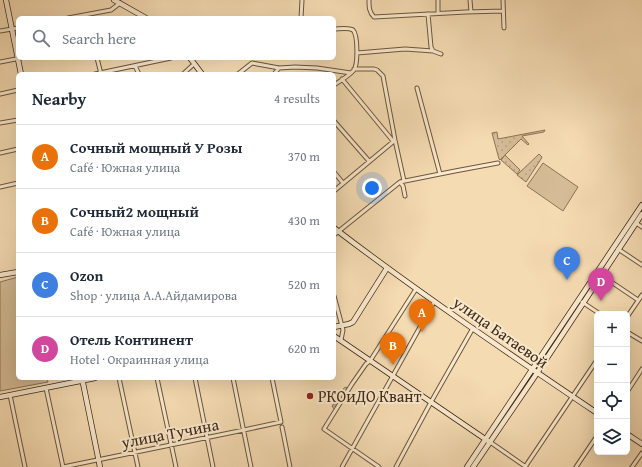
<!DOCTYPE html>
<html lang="en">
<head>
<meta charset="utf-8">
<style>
	body { margin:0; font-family:"Gentium Book Plus",serif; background:#f6f6f7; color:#1f2937 }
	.controls { position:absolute; right:12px; bottom:12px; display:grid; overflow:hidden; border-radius:6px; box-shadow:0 4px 16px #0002 }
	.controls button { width:36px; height:36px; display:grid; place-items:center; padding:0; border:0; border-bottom:1px solid #e0e1e3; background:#fff; color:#1f2937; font:20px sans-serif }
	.you { position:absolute; left:372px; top:188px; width:14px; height:14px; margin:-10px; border:3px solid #fff; border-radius:50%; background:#1a73e8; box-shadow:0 0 0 6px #1a73e833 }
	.badge { display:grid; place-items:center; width:26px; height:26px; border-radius:50%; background:#8f2418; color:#fff; font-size:13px; font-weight:700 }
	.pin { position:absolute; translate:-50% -33px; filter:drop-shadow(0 1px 2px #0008) }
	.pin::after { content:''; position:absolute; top:21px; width:14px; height:12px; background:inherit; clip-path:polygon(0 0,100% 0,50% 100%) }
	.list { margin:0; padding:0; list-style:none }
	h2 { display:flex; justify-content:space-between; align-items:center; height:52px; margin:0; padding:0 16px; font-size:17px }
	h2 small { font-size:13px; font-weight:400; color:#747a83 }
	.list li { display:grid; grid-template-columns:26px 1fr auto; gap:12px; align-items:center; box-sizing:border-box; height:64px; padding:0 16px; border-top:1px solid #e0e1e3 }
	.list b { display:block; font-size:15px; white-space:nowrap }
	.list p { margin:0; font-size:13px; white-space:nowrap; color:#747a83 }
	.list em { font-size:13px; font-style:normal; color:#747a83 }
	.icon { flex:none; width:22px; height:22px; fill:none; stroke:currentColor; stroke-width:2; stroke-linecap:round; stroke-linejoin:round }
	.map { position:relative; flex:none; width:642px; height:467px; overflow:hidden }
	.search { position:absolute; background:#fff; box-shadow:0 4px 16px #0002; left:16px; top:16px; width:320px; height:44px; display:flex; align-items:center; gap:10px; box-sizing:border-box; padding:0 14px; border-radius:6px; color:#747a83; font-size:15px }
	.panel { position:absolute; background:#fff; box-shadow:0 4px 16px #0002; left:16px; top:72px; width:320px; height:308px; border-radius:6px }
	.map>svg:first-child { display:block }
	.grass { fill:url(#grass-dots); stroke:#8c7356 }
	.forest { fill:url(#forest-firs); stroke:#8c7356 }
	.park { fill:#d6bd97; stroke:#8c7356 }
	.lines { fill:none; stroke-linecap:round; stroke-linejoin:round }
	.street-casing { stroke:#6e563c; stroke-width:5 }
	.secondary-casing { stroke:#412915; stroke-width:6 }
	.street { stroke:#f8e8cd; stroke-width:3 }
	.secondary { stroke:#f8e8cd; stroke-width:4.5 }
	.poi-dot { fill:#8f2418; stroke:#f8e8cd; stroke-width:1.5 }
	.labels { text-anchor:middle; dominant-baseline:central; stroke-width:4; stroke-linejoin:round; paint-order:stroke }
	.street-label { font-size:16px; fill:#412915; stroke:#f8e8cd }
	.poi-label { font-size:16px; fill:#412915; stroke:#f8e8cd; text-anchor:start }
</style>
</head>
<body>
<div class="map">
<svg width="642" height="467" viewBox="0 0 642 467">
	<defs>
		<pattern id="grass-dots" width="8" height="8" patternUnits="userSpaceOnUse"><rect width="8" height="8" fill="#d6bd97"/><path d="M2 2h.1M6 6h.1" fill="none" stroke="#b9a281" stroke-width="1.8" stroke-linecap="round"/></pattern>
		<pattern id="forest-firs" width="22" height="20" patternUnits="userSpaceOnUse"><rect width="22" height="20" fill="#d6bd97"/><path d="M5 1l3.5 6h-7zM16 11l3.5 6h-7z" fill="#b9a281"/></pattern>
	</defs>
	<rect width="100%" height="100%" fill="#f5dbb2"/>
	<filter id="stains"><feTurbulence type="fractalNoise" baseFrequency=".005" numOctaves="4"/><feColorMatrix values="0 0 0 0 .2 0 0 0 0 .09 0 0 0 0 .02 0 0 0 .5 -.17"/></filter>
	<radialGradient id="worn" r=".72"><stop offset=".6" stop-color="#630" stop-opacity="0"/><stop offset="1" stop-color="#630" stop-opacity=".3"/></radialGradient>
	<path class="grass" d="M545,130L544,132L522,136L529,144L528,145L521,139L500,160L499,159L492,133L497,132L498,139Z
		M539,154L542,157L541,159L526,182L517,175Z
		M505,155L520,170L517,174L501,160Z"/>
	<path class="forest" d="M346,387L347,388V390L335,409H334L332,406L344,388Z"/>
	<path class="park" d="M543,163L578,187L563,211L527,186Z
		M18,277V378H47L48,382L0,391V282Z"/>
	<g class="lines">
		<g class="street-casing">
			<path id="street" d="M369,0C369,7 369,12 374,17L466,12L503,11
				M438,0V13
				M470,0L471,12
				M503,0L504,28
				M428,14L431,47L433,51L441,54
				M68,18L111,10L120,3
				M301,18L302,0
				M334,29C339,29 348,27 353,30C358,35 358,64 354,70C349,76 340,81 334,85
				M0,31L18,28
				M357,53L405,49L433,51
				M97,58L101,74
				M0,62L21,58
				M135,66L139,74
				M354,69H374L377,70L383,76L395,140L404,181
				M95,74L171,58
				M183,74L194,64
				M238,74L252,63L279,68L295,67L317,68L351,73
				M274,74L279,68
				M342,79L393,141
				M417,88L440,174
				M0,94L18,90
				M334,121L369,161
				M0,123L18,120
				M0,153L18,149
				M334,172L343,183
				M400,182L403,186L405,196
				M0,187L18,183
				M334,191L394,141
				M636,223L642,227
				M334,235L400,182L455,171L498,163
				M618,249L642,265
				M601,275L638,300
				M334,296L342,326L343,330L341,340
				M582,302L600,314
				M627,317L642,295
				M627,332L642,341
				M119,378L138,467
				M157,378L176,467
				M195,378L213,467
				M233,378L251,467
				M46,388L63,467
				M627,392L642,369
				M10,395L25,467
				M282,427L290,467
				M490,442L526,467
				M63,467L244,430L281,422L272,378
				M342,467L434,302
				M379,467L324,429L352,384L366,364L370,361L416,289
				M396,467L431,402L473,328
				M525,467L597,360
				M576,467L597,436
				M632,467L642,453"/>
		</g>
		<g class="secondary-casing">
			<path id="secondary" d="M6,0L21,74
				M114,0L146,18
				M190,58L202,74
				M334,228C419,293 508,353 597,413
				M0,275L18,272
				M334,327L349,324L353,322L387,268
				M334,336L488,441
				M82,378L100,467
				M0,397L95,378
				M627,434L642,444
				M467,467L642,205
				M473,467L533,379L642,214"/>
		</g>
		<use href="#street" class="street"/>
		<use href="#secondary" class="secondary"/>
	</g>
	<circle class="poi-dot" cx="310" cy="396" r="4"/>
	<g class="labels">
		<g class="street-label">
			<text transform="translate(501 332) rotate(35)">улица Батаевой</text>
			<text transform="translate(170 433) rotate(-11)">улица Тучина</text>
		</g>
		<g class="poi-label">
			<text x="318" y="396">РКОиДО Квант</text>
		</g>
	</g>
	<rect width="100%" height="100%" filter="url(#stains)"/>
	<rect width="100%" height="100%" fill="url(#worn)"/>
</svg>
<div class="controls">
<button>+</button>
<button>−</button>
<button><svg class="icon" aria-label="locate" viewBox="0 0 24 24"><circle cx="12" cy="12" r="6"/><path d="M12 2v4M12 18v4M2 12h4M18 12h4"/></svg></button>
<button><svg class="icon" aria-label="layers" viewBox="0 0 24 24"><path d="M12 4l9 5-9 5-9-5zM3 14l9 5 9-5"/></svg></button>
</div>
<div class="you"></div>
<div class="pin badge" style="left:422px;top:332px;background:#e8710a">A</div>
<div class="pin badge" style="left:393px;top:365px;background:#e8710a">B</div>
<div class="pin badge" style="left:567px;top:280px;background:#3f7fe0">C</div>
<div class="pin badge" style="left:601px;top:301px;background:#d1479c">D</div>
<div class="search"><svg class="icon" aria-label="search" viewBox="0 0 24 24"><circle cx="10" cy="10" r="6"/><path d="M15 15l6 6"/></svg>Search here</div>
<section class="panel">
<h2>Nearby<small>4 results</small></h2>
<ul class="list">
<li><span class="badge" style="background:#e8710a">A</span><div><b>Сочный мощный У Розы</b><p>Café · Южная улица</p></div><em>370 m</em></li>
<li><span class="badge" style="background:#e8710a">B</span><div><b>Сочный2 мощный</b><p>Café · Южная улица</p></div><em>430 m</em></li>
<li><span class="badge" style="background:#3f7fe0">C</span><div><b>Ozon</b><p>Shop · улица А.А.Айдамирова</p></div><em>520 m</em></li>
<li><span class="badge" style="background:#d1479c">D</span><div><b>Отель Континент</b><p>Hotel · Окраинная улица</p></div><em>620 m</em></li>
</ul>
</section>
</div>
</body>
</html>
